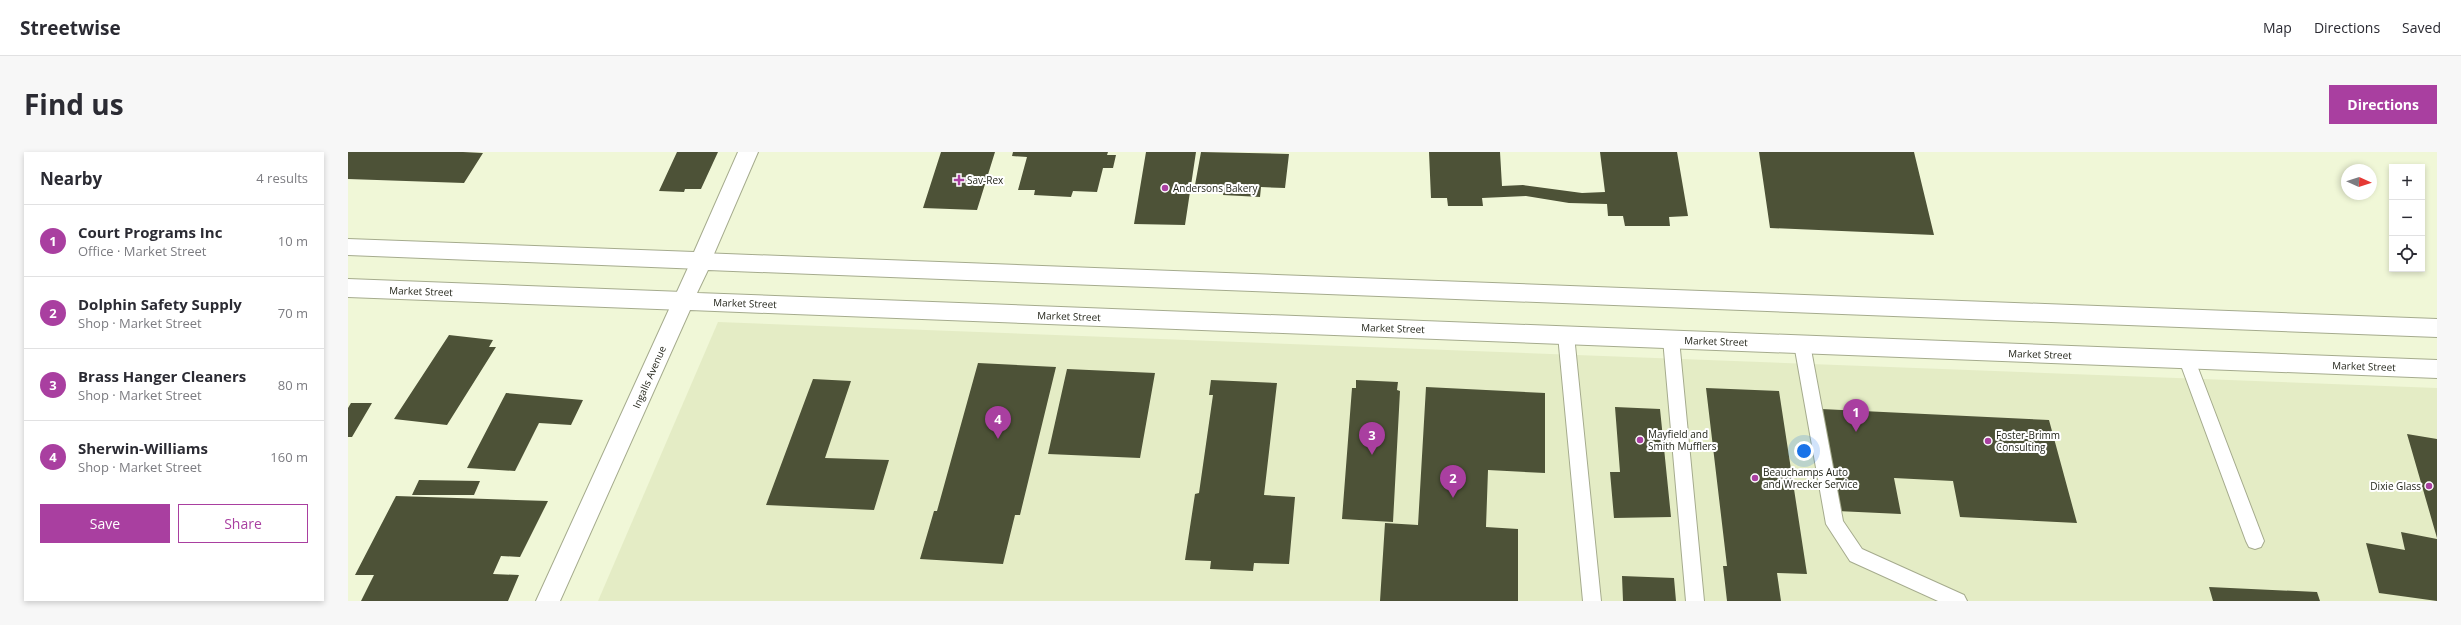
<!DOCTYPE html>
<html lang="en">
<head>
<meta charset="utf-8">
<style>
	body { margin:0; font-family:"Open Sans",sans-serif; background:#f7f7f7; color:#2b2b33 }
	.controls { position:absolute; right:12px; top:12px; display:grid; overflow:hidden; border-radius:0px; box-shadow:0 2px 6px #0003 }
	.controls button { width:36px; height:36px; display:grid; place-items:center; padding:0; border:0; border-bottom:1px solid #e1e1e2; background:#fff; color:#2b2b33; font:20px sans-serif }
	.compass { position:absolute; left:1993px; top:12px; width:36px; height:36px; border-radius:50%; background:#fff; box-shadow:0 2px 6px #0003; rotate:93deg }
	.you { position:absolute; left:1456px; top:299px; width:14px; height:14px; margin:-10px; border:3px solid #fff; border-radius:50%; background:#1a73e8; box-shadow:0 0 0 6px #1a73e833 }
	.badge { display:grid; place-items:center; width:26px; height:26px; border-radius:50%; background:#a93fa0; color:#fff; font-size:13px; font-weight:700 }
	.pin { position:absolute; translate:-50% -33px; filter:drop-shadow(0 1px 2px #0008) }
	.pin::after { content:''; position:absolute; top:21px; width:14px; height:12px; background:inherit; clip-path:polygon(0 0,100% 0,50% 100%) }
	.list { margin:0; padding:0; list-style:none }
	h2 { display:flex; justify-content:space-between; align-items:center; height:52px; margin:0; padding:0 16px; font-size:17px }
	h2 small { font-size:13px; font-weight:400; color:#7c7c81 }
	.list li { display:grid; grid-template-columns:26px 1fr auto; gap:12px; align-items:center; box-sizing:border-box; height:72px; padding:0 16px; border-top:1px solid #e1e1e2 }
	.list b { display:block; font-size:15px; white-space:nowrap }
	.list p { margin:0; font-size:13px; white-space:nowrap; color:#7c7c81 }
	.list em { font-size:13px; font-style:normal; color:#7c7c81 }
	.actions { display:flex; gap:8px; padding:12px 16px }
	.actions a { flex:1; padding:9px 0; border:1px solid #a93fa0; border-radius:0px; text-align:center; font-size:14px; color:#a93fa0 }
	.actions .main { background:#a93fa0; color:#fff }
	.icon { flex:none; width:22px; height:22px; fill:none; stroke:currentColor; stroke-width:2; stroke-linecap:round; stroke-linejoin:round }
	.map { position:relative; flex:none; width:2089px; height:449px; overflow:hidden; border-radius:0px }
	header { display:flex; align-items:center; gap:24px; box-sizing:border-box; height:56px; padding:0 20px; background:#fff; border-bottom:1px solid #e1e1e2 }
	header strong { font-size:19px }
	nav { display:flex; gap:22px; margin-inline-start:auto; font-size:14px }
	.intro { display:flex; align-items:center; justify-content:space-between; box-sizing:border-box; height:96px; padding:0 24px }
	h1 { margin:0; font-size:28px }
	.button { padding:10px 18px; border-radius:0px; background:#a93fa0; color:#fff; font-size:14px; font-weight:700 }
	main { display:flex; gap:24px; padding:0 24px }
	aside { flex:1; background:#fff; border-radius:0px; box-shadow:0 2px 6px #0003 }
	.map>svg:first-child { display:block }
	.built { fill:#e4ecc5 }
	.building { fill:#4d5237 }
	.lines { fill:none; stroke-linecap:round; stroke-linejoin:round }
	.service-casing { stroke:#a5ab8d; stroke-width:2 }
	.tertiary-casing { stroke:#a5ab8d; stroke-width:2 }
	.secondary-casing { stroke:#a5ab8d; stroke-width:2 }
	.service { fill:#fff; fill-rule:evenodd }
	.tertiary { fill:#fff; fill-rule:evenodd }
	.secondary { fill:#fff; fill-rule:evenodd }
	.poi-dot { fill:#a93fa0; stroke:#fff; stroke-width:1.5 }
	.labels { text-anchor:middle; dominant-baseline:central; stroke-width:4; stroke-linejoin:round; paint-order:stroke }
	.poi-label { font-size:10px; fill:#1d1f14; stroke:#fff; text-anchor:start }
	.street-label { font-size:10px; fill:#1d1f14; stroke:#fff }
</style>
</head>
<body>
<header>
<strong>Streetwise</strong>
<nav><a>Map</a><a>Directions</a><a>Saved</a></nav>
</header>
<div class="intro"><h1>Find us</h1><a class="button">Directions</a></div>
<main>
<aside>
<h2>Nearby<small>4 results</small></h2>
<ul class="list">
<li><span class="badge">1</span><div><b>Court Programs Inc</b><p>Office · Market Street</p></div><em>10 m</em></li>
<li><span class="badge">2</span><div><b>Dolphin Safety Supply</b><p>Shop · Market Street</p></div><em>70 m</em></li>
<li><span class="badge">3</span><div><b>Brass Hanger Cleaners</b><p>Shop · Market Street</p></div><em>80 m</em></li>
<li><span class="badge">4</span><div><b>Sherwin-Williams</b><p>Shop · Market Street</p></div><em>160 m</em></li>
</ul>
<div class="actions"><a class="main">Save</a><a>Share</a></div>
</aside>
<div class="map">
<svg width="2089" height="449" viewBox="0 0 2089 449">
	<rect width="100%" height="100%" fill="#f0f7d7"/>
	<path class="built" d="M370,170L2089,236V449H250Z"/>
	<path class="building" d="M0,0H115L135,1L116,31L0,27Z
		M329,0H370L353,37H337L336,40L311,39Z
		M593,0H647L629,58L575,56Z
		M665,0H760L759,3H768L765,16H755L749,40L725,39L723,45L686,43L687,38H670L679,5L664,4Z
		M798,0H848L837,73L786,72Z
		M853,0L941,2L937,36L913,35L912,45L875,43L877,34L847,33Z
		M1081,0H1152L1154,34L1175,33L1234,41L1257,40L1252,0H1329L1340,64L1321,65L1322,74H1277L1275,64H1260L1259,52L1221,51L1178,44L1134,46L1135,54H1100L1099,46H1083Z
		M1411,0H1566L1586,83L1422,76Z
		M101,183L145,188L141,195H148L99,273L46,267Z
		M630,211L708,215L672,363H667L655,412L572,407L586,359H589Z
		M719,217L807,221L792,306L700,302Z
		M465,227L503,229L477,306L541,308L526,358L418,353Z
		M863,228L929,231L916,343L947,345L941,412L906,411L905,419L862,417L863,409L837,408L847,342L851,341L865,243H861Z
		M1008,228L1050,230L1049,238L1052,239L1045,370L994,367L1004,236H1008Z
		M1078,235L1197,241V321L1140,318L1138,375L1170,377V449H1032L1037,371L1070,373Z
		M1358,236L1431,239L1459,422L1429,421L1433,449H1379L1375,414H1379Z
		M158,241L235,248L223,273L191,271L167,319L119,316Z
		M3,251H24L4,285H0V256Z
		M1267,255L1312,257L1323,365L1266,366L1262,320H1272Z
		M1473,257L1701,268L1729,371L1612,365L1605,329L1546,326L1553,362L1489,359Z
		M2059,282L2089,287V386Z
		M71,328L132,329L126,343H64Z
		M48,344L200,349L172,405L153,404L145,422L171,423L160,449H13L26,423H7Z
		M2053,380L2089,387V449L2031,441L2018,391L2057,398Z
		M1274,424L1326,426L1328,449H1275Z
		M1861,435L1969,440L1972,449H1865Z"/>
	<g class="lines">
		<g class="service-casing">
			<path id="service" d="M1218,176L1224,178L1226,183L1253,449H1235L1210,183L1212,178Z
				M1323,180L1329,182L1331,187L1356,449H1338L1315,187L1317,182Z
				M1454,185L1460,187L1462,192L1495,369L1514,397L1616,443L1619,449H1590L1502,409L1478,372L1446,192L1448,187Z
				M1839,201L1845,203L1847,208L1916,389L1913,395L1907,397L1901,395L1898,389L1831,208L1833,203Z"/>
		</g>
		<g class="tertiary-casing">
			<path id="tertiary" d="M390,0H410L363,109L360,115L353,117L0,103V87L346,100Z
				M0,127L335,140L342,143L346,149L342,155L335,158L0,145Z"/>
		</g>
		<g class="secondary-casing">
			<path id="secondary" d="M353,101L2089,167V185L360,118L349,141L2089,208V226L342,158L212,449H188L343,109L346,103Z"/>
		</g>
		<use href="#service" class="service"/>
		<use href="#tertiary" class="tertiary"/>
		<use href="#secondary" class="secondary"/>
	</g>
	<g class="poi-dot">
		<path d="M609 22h4v4h4v4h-4v4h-4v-4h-4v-4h4z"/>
		<circle cx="817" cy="36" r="4"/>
		<circle cx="1292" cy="288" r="4"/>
		<circle cx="1640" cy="289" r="4"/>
		<circle cx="1407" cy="326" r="4"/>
		<circle cx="2081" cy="334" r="4"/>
	</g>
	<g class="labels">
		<g class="poi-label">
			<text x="619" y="28">Sav-Rex</text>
			<text x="825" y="36">Andersons Bakery</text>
			<text x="1300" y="282">Mayfield and<tspan x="1300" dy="12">Smith Mufflers</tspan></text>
			<text x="1648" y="283">Foster-Brimm<tspan x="1648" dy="12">Consulting</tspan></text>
			<text x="1415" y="320">Beauchamps Auto<tspan x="1415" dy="12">and Wrecker Service</tspan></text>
			<text x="2073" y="334" text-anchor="end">Dixie Glass</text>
		</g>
		<g class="street-label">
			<text transform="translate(73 139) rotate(2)">Market Street</text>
			<text transform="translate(397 151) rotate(2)">Market Street</text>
			<text transform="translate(721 164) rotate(2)">Market Street</text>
			<text transform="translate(1045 176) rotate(2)">Market Street</text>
			<text transform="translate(1368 189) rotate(2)">Market Street</text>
			<text transform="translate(1692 202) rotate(2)">Market Street</text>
			<text transform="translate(2016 214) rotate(2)">Market Street</text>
			<text transform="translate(301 225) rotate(-66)">Ingalls Avenue</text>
		</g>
	</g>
</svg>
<div class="controls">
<button>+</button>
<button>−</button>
<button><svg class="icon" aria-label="locate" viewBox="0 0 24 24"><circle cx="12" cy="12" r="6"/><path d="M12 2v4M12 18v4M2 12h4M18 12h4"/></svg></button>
</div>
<svg class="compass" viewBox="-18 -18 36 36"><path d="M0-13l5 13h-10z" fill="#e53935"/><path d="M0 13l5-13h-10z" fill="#7c7c81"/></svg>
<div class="you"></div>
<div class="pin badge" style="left:1508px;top:280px">1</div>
<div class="pin badge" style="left:1105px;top:346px">2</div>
<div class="pin badge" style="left:1024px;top:303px">3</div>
<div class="pin badge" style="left:650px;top:287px">4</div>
</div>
</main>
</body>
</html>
